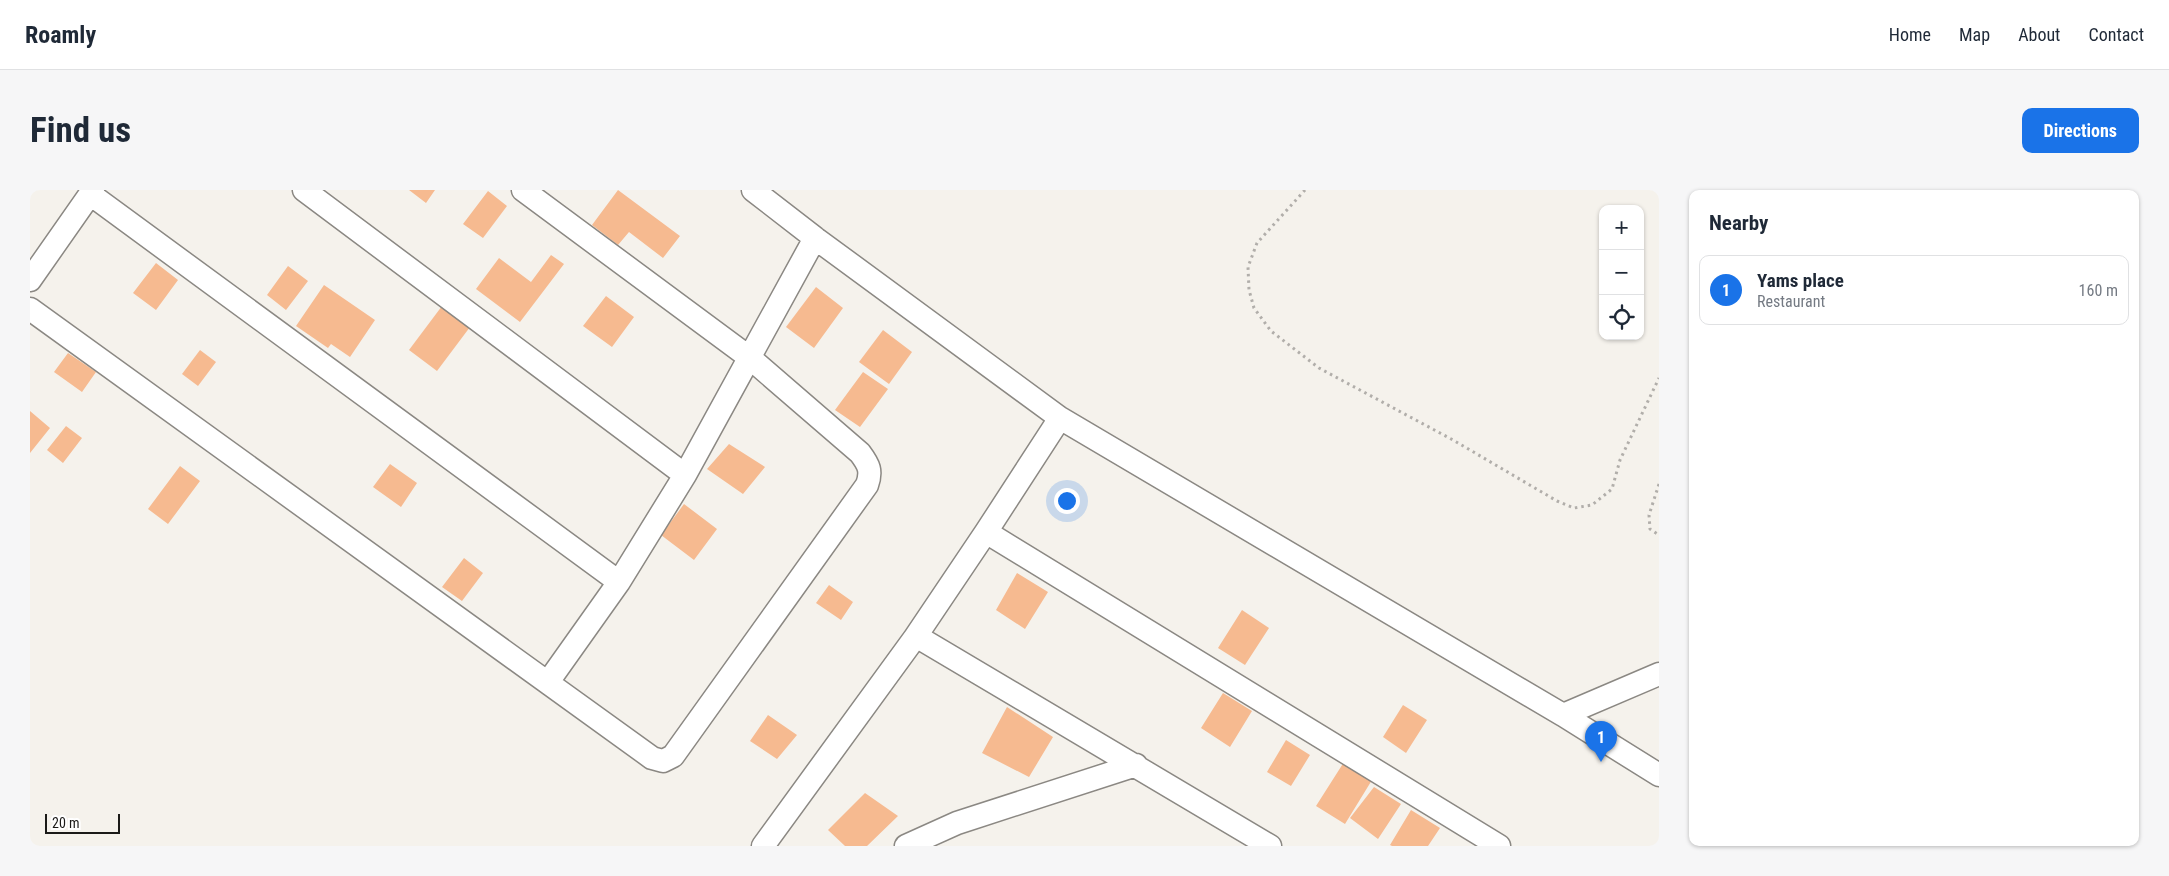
<!DOCTYPE html>
<html lang="en">
<head>
<meta charset="utf-8">
<style>
	body { margin:0; font-family:"Roboto Condensed",sans-serif; background:#f6f6f7; color:#1f2937 }
	.controls { position:absolute; right:15px; top:15px; display:grid; overflow:hidden; border-radius:10px; box-shadow:0 1px 4px #0004 }
	.controls button { width:45px; height:45px; display:grid; place-items:center; padding:0; border:0; border-bottom:1px solid #e0e1e3; background:#fff; color:#1f2937; font:25px sans-serif }
	.scale { position:absolute; left:15px; bottom:12px; width:75px; box-sizing:border-box; padding-left:5px; border:2px solid #1b1a18; border-top:0; font-size:14px; line-height:18px; white-space:nowrap; color:#1b1a18; -webkit-text-stroke:4px #fff; paint-order:stroke }
	.you { position:absolute; left:1036px; top:310px; width:18px; height:18px; margin:-12px; border:4px solid #fff; border-radius:50%; background:#1a73e8; box-shadow:0 0 0 8px #1a73e833 }
	.badge { display:grid; place-items:center; width:32px; height:32px; border-radius:50%; background:#1a73e8; color:#fff; font-size:16px; font-weight:700 }
	.pin { position:absolute; translate:-50% -41px; filter:drop-shadow(0 1px 2px #0008) }
	.pin::after { content:''; position:absolute; top:26px; width:18px; height:15px; background:inherit; clip-path:polygon(0 0,100% 0,50% 100%) }
	.list { margin:0; padding:0; list-style:none }
	h2 { display:flex; justify-content:space-between; align-items:center; height:65px; margin:0; padding:0 20px; font-size:21px }
	h2 small { font-size:16px; font-weight:400; color:#747a83 }
	.list li { display:grid; grid-template-columns:32px 1fr auto; gap:15px; align-items:center; box-sizing:border-box; height:70px; margin:0 10px 10px; padding:0 10px; border:1px solid #e0e1e3; border-radius:10px }
	.list b { display:block; font-size:19px; white-space:nowrap }
	.list p { margin:0; font-size:16px; white-space:nowrap; color:#747a83 }
	.list em { font-size:16px; font-style:normal; color:#747a83 }
	.icon { flex:none; width:28px; height:28px; fill:none; stroke:currentColor; stroke-width:2; stroke-linecap:round; stroke-linejoin:round }
	.map { position:relative; flex:none; width:1629px; height:656px; overflow:hidden; border-radius:10px }
	header { display:flex; align-items:center; gap:30px; box-sizing:border-box; height:70px; padding:0 25px; background:#fff; border-bottom:1px solid #e0e1e3 }
	header strong { font-size:24px }
	nav { display:flex; gap:28px; margin-inline-start:auto; font-size:18px }
	.intro { display:flex; align-items:center; justify-content:space-between; box-sizing:border-box; height:120px; padding:0 30px }
	h1 { margin:0; font-size:35px }
	.button { padding:12px 22px; border-radius:10px; background:#1a73e8; color:#fff; font-size:18px; font-weight:700 }
	main { display:flex; gap:30px; padding:0 30px }
	aside { flex:1; background:#fff; border-radius:10px; box-shadow:0 1px 4px #0004 }
	.map>svg:first-child { display:block }
	.building { fill:#f6ba90 }
	.lines { fill:none; stroke-linecap:round; stroke-linejoin:round }
	.street-casing { stroke:#8b8883; stroke-width:25 }
	.path { stroke:#b1aeaa; stroke-width:3; stroke-dasharray:2.5 4; stroke-linecap:butt }
	.street { stroke:#fff; stroke-width:22 }
</style>
</head>
<body>
<header>
<strong>Roamly</strong>
<nav><a>Home</a><a>Map</a><a>About</a><a>Contact</a></nav>
</header>
<div class="intro"><h1>Find us</h1><a class="button">Directions</a></div>
<main>
<div class="map">
<svg width="1629" height="656" viewBox="0 0 1629 656">
	<rect width="100%" height="100%" fill="#f5f2ec"/>
	<path class="building" d="M379,0H405L396,13Z
		M588,0L650,46L633,68L599,42L588,55L562,35Z
		M458,1L477,16L453,48L433,34Z
		M521,65L534,74L490,132L446,99L469,68L501,92Z
		M126,73L148,90L126,120L103,103Z
		M258,76L278,91L256,120L237,105Z
		M294,95L345,130L320,167L301,154L298,158L266,136Z
		M786,97L813,118L784,158L756,137Z
		M576,106L604,127L582,157L553,136Z
		M412,116L440,137L407,181L379,160Z
		M853,140L882,162L859,194L829,172Z
		M170,160L186,172L168,196L152,184Z
		M38,163L66,182L52,202L24,182Z
		M833,182L858,199L830,237L805,220Z
		M0,221L20,238L0,263Z
		M36,236L52,248L33,273L17,260Z
		M699,254L735,277L713,304L677,279Z
		M360,274L387,293L371,317L343,297Z
		M150,276L170,291L138,334L118,319Z
		M654,314L687,339L664,370L631,345Z
		M434,368L453,383L432,411L412,397Z
		M987,383L1018,402L995,439L966,420Z
		M799,395L823,412L811,430L786,413Z
		M1212,420L1239,438L1215,475L1188,458Z
		M1193,503L1222,521L1200,557L1171,538Z
		M1373,515L1397,530L1376,563L1353,547Z
		M977,517L1023,547L999,587L952,563Z
		M738,525L767,545L747,569L720,551Z
		M1256,550L1280,565L1261,596L1237,582Z
		M1314,572L1342,590L1315,634L1286,616Z
		M1344,597L1371,614L1348,649L1320,628Z
		M835,603L868,626L837,656H815L798,640Z
		M1381,620L1410,638L1398,656H1362L1360,655Z"/>
	<g class="lines">
		<g class="street-casing">
			<path id="street" d="M274,0L655,285
				M723,0L785,48L1030,228
				M60,4L589,392
				M0,90L63,0
				M0,119L622,568L633,571L643,566L837,295C842,281 839,275 830,263L720,168L493,0
				M956,342L1469,656
				M518,492L589,392L655,285L785,48
				M1533,525L1629,585
				M733,656L886,446
				M876,656L927,633L1106,575
				M1240,656L886,446L956,342L1030,228L1533,525L1629,484"/>
		</g>
		<path class="path" d="M1275,0L1227,53L1218,77L1219,100L1224,118L1241,141L1289,178L1423,250L1527,311L1544,318L1562,315L1582,299L1590,270L1629,188
			M1629,294L1619,325L1620,339L1629,345"/>
		<use href="#street" class="street"/>
	</g>
</svg>
<div class="controls">
<button>+</button>
<button>−</button>
<button><svg class="icon" aria-label="locate" viewBox="0 0 24 24"><circle cx="12" cy="12" r="6"/><path d="M12 2v4M12 18v4M2 12h4M18 12h4"/></svg></button>
</div>
<div class="scale">20 m</div>
<div class="you"></div>
<div class="pin badge" style="left:1571px;top:572px">1</div>
</div>
<aside>
<h2>Nearby<small></small></h2>
<ul class="list">
<li><span class="badge">1</span><div><b>Yams place</b><p>Restaurant</p></div><em>160 m</em></li>
</ul>
</aside>
</main>
</body>
</html>
